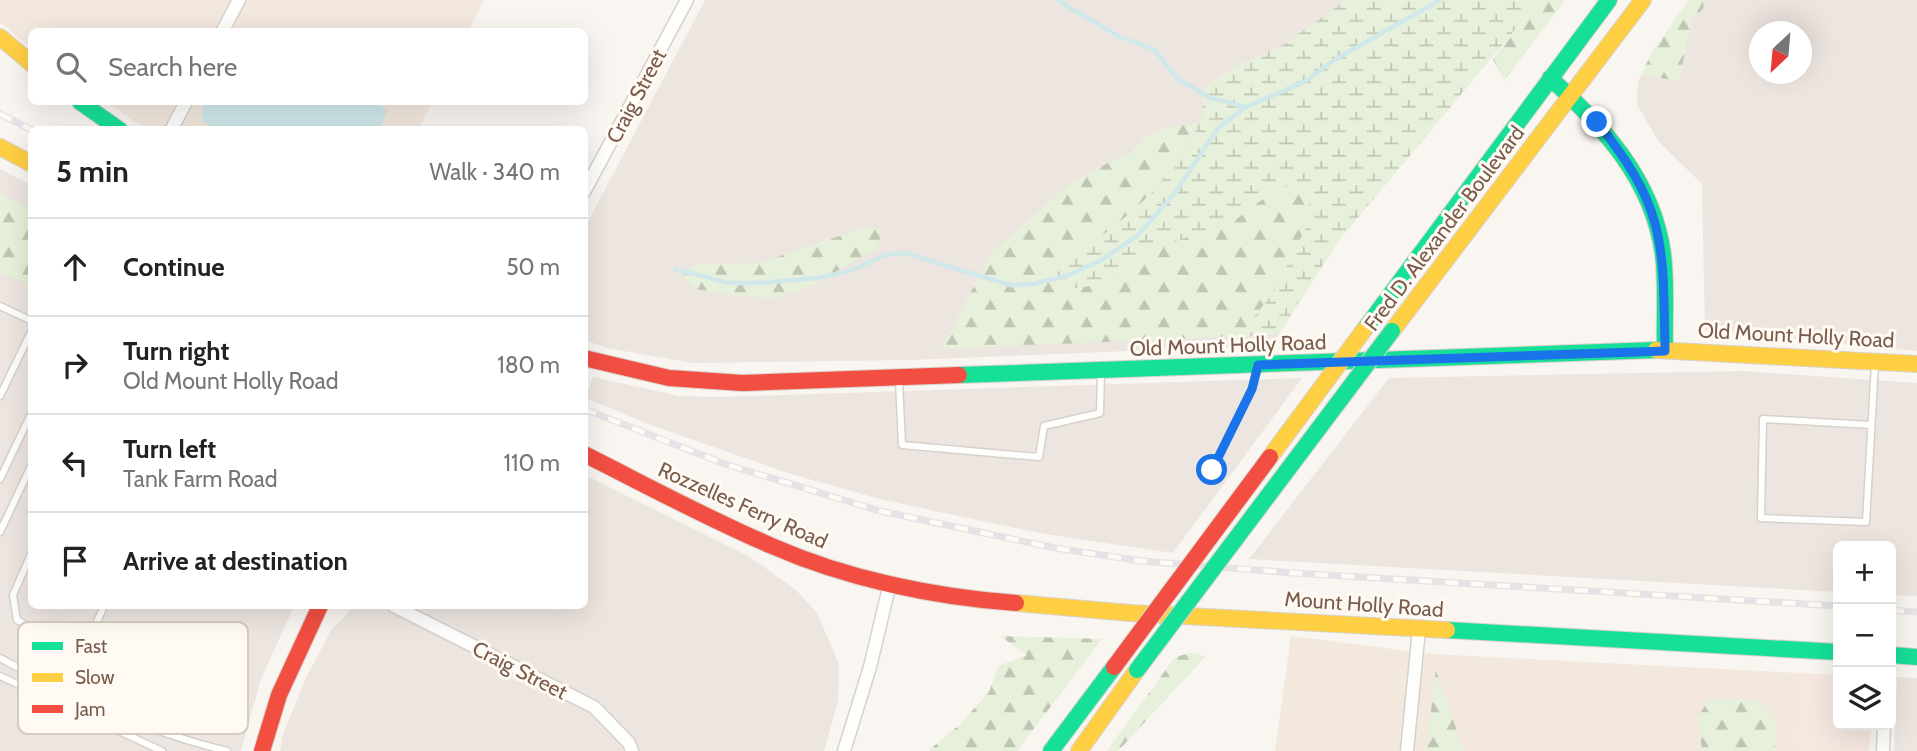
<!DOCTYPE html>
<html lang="en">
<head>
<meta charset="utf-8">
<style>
	body { margin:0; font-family:Cabin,sans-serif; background:#f2f2f2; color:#222 }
	.controls { position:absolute; right:21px; bottom:21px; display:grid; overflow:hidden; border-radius:10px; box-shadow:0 7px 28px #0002 }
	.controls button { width:63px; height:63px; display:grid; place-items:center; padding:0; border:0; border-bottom:2px solid #e0e0e0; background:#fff; color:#222; font:35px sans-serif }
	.compass { position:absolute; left:1749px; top:21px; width:63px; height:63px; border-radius:50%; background:#fff; box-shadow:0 7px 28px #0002; rotate:206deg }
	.stop { position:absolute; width:21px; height:21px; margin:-16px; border:5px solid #1a73e8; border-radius:50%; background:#fff }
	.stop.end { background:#1a73e8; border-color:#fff; box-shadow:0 2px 7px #0008 }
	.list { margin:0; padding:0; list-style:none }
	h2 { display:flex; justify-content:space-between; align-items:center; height:91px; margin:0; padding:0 28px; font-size:30px }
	h2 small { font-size:23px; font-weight:400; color:#767676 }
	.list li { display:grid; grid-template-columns:46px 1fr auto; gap:21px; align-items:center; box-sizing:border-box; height:98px; padding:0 28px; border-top:2px solid #e0e0e0 }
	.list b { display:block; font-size:26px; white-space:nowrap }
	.list p { margin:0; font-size:23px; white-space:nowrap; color:#767676 }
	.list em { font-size:23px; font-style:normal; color:#767676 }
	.icon { flex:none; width:38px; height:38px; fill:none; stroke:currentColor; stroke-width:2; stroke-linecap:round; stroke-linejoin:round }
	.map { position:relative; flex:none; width:1917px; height:751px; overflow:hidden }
	.search { position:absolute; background:#fff; box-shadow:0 7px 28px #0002; left:28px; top:28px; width:560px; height:77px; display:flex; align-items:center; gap:18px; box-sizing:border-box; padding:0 24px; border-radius:10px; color:#767676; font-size:26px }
	.panel { position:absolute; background:#fff; box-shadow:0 7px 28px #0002; left:28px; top:126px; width:560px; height:483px; border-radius:10px }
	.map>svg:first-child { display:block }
	.residential { fill:#f2e8de }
	.commercial { fill:#f6e8e1 }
	.industrial { fill:#ede5e0; fill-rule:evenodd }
	.forest { fill:url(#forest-firs) }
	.wetland { fill:url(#wetland-marsh) }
	.water { fill:#d0e8ea }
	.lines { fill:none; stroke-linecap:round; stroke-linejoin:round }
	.stream { stroke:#d0e8ea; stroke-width:4.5 }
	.lane-casing { stroke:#d7d1cb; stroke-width:9 }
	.street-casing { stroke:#d7d1cb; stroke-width:15 }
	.fast-casing { stroke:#d9d2cb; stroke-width:18 }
	.slow-casing { stroke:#d9d2cb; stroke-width:18 }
	.jam-casing { stroke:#d9d2cb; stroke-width:18 }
	.lane { stroke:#fefefd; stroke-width:6 }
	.street { stroke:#fefefd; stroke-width:12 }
	.fast { stroke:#16e098; stroke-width:16 }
	.slow { stroke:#ffcf43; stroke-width:16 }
	.jam { stroke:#f24e42; stroke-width:16 }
	.rail-casing { stroke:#e6e3e7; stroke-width:7 }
	.rail { stroke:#fffaf3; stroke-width:4.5; stroke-dasharray:13; stroke-linecap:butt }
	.fast-bridge-casing { stroke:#d9d2cb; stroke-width:18; stroke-linecap:butt }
	.slow-bridge-casing { stroke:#d9d2cb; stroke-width:18; stroke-linecap:butt }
	.jam-bridge-casing { stroke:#d9d2cb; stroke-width:18; stroke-linecap:butt }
	.fast-bridge { stroke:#16e098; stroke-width:16 }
	.slow-bridge { stroke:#ffcf43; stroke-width:16 }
	.jam-bridge { stroke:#f24e42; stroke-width:16 }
	.route { stroke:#1a73e8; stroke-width:9 }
	.labels { text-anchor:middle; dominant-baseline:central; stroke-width:6; stroke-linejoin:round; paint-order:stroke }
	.street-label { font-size:21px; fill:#7a5c4d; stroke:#fffaf3 }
	.key { fill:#fffaf3; stroke:#d7cbc1; stroke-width:2 }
	.key-label { font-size:19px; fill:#7a5c4d }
</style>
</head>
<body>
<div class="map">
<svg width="1917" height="751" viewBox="0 0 1917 751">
	<defs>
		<pattern id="forest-firs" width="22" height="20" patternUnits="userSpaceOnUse" patternTransform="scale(1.75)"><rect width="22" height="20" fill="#e7f0db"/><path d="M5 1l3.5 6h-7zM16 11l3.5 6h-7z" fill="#c0c6b4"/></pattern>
		<pattern id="wetland-marsh" width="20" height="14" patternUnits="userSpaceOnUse" patternTransform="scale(1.75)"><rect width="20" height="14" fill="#e7f0db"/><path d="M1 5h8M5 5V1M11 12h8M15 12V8" fill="none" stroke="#c0c6b4"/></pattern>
	</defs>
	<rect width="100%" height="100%" fill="#f9f5f0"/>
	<path class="residential" d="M0,0H484L468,32H32L31,49L0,22Z
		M106,102H432L418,130L146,129Z
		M1291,636L1431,654L1799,673L1796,751H1275Z"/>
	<path class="commercial" d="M1799,673L1838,675V725H1871L1869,751H1796Z"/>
	<path class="industrial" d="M705,0H1540L1339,240L1272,345L911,360L693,363L607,348L585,340L584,229Z
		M1689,0H1917V351L1705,330L1702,184L1659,142L1637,105L1638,82L1651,54ZM1759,32H1801V74H1759Z
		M0,169L31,185L32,606H294L261,679L241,751H0Z
		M1743,371L1917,383V596L1891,595V546H1838V592L1249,559L1389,378Z
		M593,377L679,396L721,397L1302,378L1173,553L1045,534L958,516L880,499L791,474L656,427L585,398Z
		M585,475L750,557L796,590L817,613L839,664L838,701L824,751H280L283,734L306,678L331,630L346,616L351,606H584Z
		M1897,677L1917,678V751H1894Z"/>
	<path class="forest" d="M1540,0H1565L1504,81L1493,59Z
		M1689,0H1704L1703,9L1692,18L1679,81L1641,75L1651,54Z
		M1198,123C1171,188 1109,235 1050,270L1082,288L1115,277L1155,251L1194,233L1226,225L1271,191L1294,184L1310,191L1309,222L1272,295L1251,320L1249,336L941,349L992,252L1072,182L1131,151L1146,137L1164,128Z
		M0,193L31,210V287L0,272Z
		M869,226L882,231L878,248L807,288L775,298L734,296L697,289L686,281L684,274L696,264L760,263Z
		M1000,636L1102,639L1017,751H928L959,725L989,692L998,666L1027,655Z
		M1191,653L1206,656L1118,751H1107L1175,657Z
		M1436,670L1464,751H1426Z
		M1709,699L1757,700L1775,719V751H1702L1698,717Z"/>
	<path class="wetland" d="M1346,0H1540L1339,240L1278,334L1249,336L1251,320L1272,295L1309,222L1310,191L1294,184C1260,194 1252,213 1225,225C1209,232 1191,235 1174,242C1141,257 1084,307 1047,281L1050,271C1104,238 1186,178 1202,113C1204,105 1202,95 1205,87L1236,66L1285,44Z"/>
	<path class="water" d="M202,102H377L387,111L380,129L215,130L202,120Z"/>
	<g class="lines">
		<path class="stream" d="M1059,1L1120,37L1154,49L1177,79L1211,98L1245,107
			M675,269L729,283H760L819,278L850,271L885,255L905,253L1010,285L1033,284L1066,276L1100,261L1137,236L1175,193L1218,128L1246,107L1306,81L1331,62L1440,0"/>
		<g class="lane-casing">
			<path id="lane" d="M0,306L32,321
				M899,380L902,445L1039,457L1044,426L1100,413L1101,373
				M0,396L32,330
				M1871,425L1763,419L1761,518L1866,522L1875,363
				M1212,470L1252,389L1258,367
				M0,479L32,412
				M0,532L32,464
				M32,552L13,595L17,620L82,655L64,691
				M82,655L104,606
				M0,658C72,697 147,732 227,751
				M0,676L162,751"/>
		</g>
		<g class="street-casing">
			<path id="street" d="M222,32L239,0
				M171,130L186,102
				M584,192L687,0
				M394,606L594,707L629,743L632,751
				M844,751L870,667L890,583
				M1407,751L1419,629
				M1883,751L1884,725"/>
		</g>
		<g class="fast-casing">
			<path id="fast" d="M1550,78C1603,126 1653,180 1663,254C1667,285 1664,318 1665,350
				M80,102L120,130
				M1364,330L1609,0
				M959,375L1656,350
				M1447,630L1838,652
				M1891,655L1917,657
				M1051,751L1114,667"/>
		</g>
		<g class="slow-casing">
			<path id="slow" d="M0,37L32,64
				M0,147L32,164
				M1392,331L1643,0
				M1656,350L1917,364
				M1016,603L1130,613L1447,630
				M1079,751L1137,670"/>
		</g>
		<g class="jam-casing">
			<path id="jam" d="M584,358L669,378L742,383L959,375
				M584,454C646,485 708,519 772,546C847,579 934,597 1016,603
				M262,751L279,695L320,606"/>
		</g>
		<use href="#lane" class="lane"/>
		<use href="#street" class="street"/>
		<use href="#fast" class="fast"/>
		<use href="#slow" class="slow"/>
		<use href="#jam" class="jam"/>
		<g class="rail-casing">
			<path id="rail" d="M0,114L32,130
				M584,409L725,464L880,511L1055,548L1141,561L1294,573L1838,606
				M1891,610L1917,612"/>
		</g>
		<use href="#rail" class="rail"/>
		<g class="fast-bridge-casing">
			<path id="fast-bridge" d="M1137,670L1392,331"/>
		</g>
		<g class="slow-bridge-casing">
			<path id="slow-bridge" d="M1270,457L1364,330"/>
		</g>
		<g class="jam-bridge-casing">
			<path id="jam-bridge" d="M1114,667L1270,457"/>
		</g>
		<use href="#fast-bridge" class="fast-bridge"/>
		<use href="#slow-bridge" class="slow-bridge"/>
		<use href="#jam-bridge" class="jam-bridge"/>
	</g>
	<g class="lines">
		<path class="route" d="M1212,470L1252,389L1258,365L1665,351C1663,244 1667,209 1597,122"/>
	</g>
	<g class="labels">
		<g class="street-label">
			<text transform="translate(636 96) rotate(-62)">Craig Street</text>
			<text transform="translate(1444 228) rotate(-53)">Fred D. Alexander Boulevard</text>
			<text transform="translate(1796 335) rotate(3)">Old Mount Holly Road</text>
			<text transform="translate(1228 345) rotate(-2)">Old Mount Holly Road</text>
			<text transform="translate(743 505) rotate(24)">Rozzelles Ferry Road</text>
			<text transform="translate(1364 604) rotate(4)">Mount Holly Road</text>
			<text transform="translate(520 670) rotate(27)">Craig Street</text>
		</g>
	</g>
	<rect x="18" y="622" width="230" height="112" rx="10" class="key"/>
	<rect x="32" y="642" width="31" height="8" fill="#16e098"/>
	<rect x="32" y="673" width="31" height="9" fill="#ffcf43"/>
	<rect x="32" y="705" width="31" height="8" fill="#f24e42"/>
	<g class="key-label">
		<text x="75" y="653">Fast</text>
		<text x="75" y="684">Slow</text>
		<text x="75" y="716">Jam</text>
	</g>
</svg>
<div class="controls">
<button>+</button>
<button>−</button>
<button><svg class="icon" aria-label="layers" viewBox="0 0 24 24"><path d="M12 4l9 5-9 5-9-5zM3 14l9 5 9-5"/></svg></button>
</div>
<svg class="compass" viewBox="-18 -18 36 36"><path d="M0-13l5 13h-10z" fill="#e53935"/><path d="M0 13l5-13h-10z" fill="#767676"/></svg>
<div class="stop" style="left:1212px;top:470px"></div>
<div class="stop end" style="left:1597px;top:122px"></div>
<div class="search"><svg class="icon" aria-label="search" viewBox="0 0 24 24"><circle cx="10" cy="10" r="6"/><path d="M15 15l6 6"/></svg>Search here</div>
<section class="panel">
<h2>5 min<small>Walk · 340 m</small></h2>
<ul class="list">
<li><svg class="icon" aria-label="ahead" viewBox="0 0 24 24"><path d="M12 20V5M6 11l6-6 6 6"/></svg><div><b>Continue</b></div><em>50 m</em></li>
<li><svg class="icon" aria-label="right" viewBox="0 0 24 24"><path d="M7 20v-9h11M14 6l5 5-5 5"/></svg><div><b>Turn right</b><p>Old Mount Holly Road</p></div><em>180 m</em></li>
<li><svg class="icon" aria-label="left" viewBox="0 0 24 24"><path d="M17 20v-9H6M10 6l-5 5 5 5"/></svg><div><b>Turn left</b><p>Tank Farm Road</p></div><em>110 m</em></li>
<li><svg class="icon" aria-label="arrive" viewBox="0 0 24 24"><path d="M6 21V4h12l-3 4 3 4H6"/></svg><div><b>Arrive at destination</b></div></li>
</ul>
</section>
</div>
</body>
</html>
